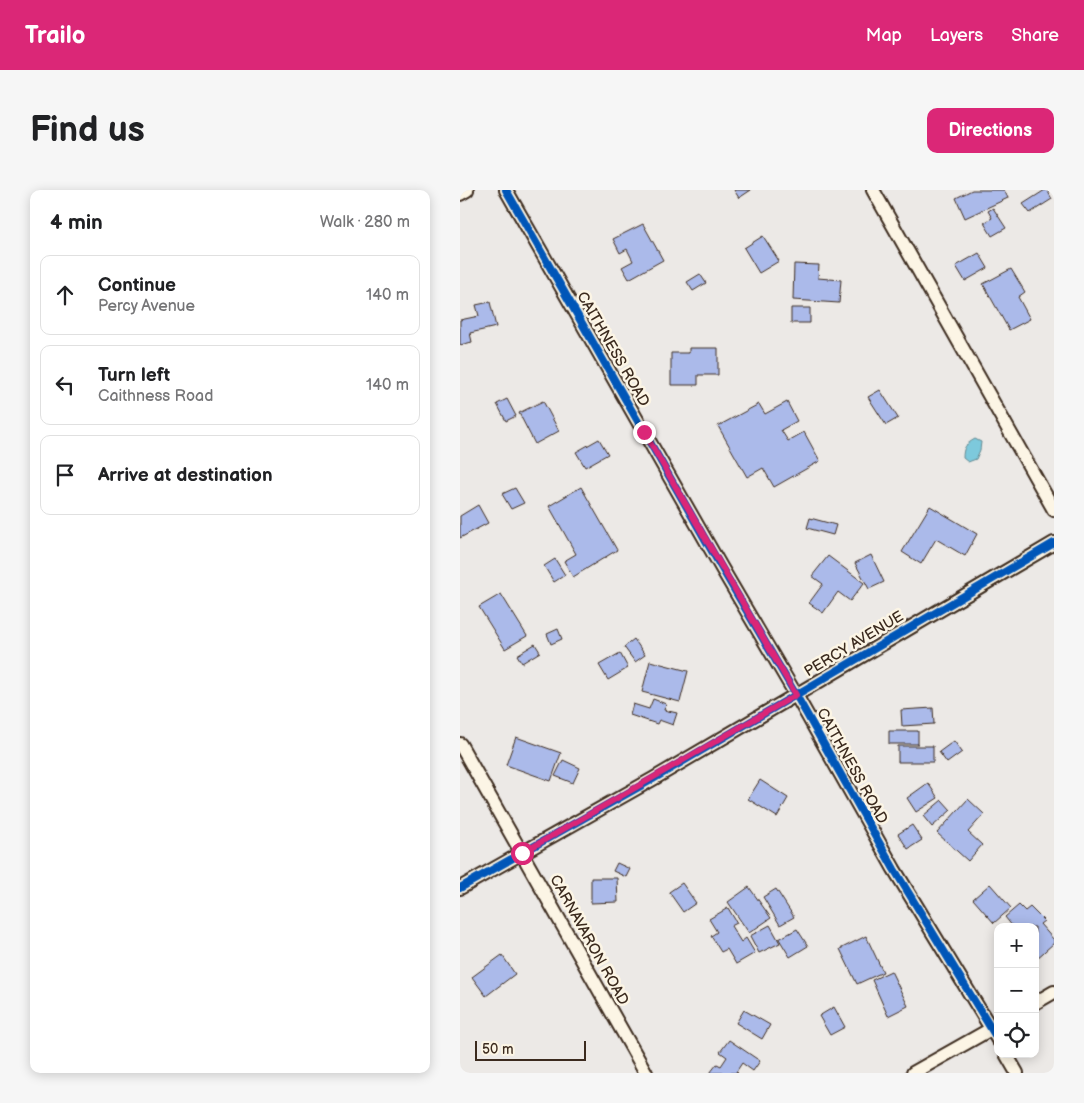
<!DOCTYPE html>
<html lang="en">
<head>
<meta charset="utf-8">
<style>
	body { margin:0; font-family:"Balsamiq Sans",sans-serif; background:#f6f6f6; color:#202124 }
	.controls { position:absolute; right:15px; bottom:15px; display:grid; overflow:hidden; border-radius:10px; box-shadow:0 2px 12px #0003 }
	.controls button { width:45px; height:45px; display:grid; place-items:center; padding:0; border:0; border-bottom:1px solid #e0e0e0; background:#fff; color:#202124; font:25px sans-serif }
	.scale { position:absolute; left:15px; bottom:12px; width:111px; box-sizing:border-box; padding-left:5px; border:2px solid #3b2a1e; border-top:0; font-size:14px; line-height:18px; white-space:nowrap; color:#3b2a1e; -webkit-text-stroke:4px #fcf5e5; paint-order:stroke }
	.stop { position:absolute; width:15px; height:15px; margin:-11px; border:4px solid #db2777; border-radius:50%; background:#fff }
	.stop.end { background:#db2777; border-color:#fff; box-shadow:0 1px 5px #0008 }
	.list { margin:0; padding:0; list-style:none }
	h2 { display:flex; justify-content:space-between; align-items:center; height:65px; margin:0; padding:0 20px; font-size:21px }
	h2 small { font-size:16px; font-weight:400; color:#757577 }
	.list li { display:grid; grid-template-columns:32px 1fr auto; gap:15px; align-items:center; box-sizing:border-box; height:80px; margin:0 10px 10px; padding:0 10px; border:1px solid #e0e0e0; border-radius:10px }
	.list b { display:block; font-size:19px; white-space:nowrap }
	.list p { margin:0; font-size:16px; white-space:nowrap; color:#757577 }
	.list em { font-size:16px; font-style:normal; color:#757577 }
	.icon { flex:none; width:28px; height:28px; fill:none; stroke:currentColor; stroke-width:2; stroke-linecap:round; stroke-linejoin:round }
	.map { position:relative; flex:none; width:594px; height:883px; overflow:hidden; border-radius:10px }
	header { display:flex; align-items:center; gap:30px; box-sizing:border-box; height:70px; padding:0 25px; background:#db2777; color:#fff }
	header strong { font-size:24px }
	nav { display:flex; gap:28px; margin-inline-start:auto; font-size:18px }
	.intro { display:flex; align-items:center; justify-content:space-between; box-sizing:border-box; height:120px; padding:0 30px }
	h1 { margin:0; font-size:35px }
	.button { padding:12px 22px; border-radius:10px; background:#db2777; color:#fff; font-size:18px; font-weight:700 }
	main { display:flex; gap:30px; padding:0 30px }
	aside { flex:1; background:#fff; border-radius:10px; box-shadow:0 2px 12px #0003 }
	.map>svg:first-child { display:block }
	.water { fill:#7dc9dc; stroke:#638990 }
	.building { fill:#abbaea; stroke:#3b2a1e }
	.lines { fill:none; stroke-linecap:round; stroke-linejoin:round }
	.street-casing { stroke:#3b2a1e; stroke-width:16 }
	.street { stroke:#fcf5e5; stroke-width:12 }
	.cycleway-casing { stroke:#fcf5e5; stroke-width:11 }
	.cycleway { stroke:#0057b8; stroke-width:8 }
	.route { stroke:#db2777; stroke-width:6 }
	.labels { text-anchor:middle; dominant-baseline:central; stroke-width:5; stroke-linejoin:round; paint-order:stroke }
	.street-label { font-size:15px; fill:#3b2a1e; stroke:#fcf5e5 }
</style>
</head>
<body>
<header>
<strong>Trailo</strong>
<nav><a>Map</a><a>Layers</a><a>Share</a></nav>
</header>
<div class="intro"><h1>Find us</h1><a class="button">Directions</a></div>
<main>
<aside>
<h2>4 min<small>Walk · 280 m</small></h2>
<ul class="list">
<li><svg class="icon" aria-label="ahead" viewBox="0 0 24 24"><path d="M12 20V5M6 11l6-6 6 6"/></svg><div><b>Continue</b><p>Percy Avenue</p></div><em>140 m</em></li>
<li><svg class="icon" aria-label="left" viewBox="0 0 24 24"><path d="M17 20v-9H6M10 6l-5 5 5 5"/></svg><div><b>Turn left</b><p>Caithness Road</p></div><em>140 m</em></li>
<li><svg class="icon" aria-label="arrive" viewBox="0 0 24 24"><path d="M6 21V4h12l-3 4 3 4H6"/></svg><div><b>Arrive at destination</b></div></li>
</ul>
</aside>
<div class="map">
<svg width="594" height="883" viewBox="0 0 594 883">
	<rect width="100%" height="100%" fill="#ece9e6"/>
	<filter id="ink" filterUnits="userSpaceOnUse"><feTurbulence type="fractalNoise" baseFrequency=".02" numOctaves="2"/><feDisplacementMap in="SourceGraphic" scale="10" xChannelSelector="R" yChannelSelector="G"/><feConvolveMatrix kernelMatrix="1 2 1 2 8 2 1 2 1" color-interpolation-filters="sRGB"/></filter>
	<g filter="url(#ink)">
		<path class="water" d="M515,249L521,252L520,260L516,269L508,272L503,268C503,257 506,254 515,249Z"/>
		<path class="building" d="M274,0H291L279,8Z
			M512,0H544L548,8L505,28L496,8Z
			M585,0H587L592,9L570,23L563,14Z
			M533,18L546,38L532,46L524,33L532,28L528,21Z
			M183,34L203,70L169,89L162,77L173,71L167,59L160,63L153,49Z
			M303,46L319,71L299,83L284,58Z
			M519,63L528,78L505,91L496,76Z
			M334,74L359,75L358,88L381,90L379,113L333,110Z
			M551,79L565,102L558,107L570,129L549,140L523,94Z
			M240,84L246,93L233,101L227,92Z
			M30,112L36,137L10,143L12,152L0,155V130L19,126L16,115Z
			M331,118H350V133H331Z
			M229,158H258V185H238V195H211V163H229Z
			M420,200L438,228L426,235L408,207Z
			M47,209L56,226L46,231L37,214Z
			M83,211L99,241L75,254L59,223Z
			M327,212L337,231L321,240L328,251L344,242L360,271L314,297L303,278L287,287L258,236L299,214L305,224Z
			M139,249L148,264L125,277L116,262Z
			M121,297L157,360L113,387L104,371L116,364L89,316Z
			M55,298L64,313L51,319L42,304Z
			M18,315L28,333L0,348V326Z
			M470,316L517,344L505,366L476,349L461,374L442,362Z
			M350,328L376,335L373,345L347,338Z
			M411,365L424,392L409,399L395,373Z
			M368,366L404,393L390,411L378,402L363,423L349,413L363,394L352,386Z
			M95,369L105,385L94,392L84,376Z
			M41,404L67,446L45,459L19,417Z
			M98,439L102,449L91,454L87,444Z
			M174,449L185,465L175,472L164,457Z
			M75,454L80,462L62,473L57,465Z
			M160,463L168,478L148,490L139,475Z
			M190,471L228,481L220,512L182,502Z
			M193,509L206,514L204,520L217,523L213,535L199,530L197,534L170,525L173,514L189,519Z
			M473,518L474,534L442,536L441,520Z
			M429,541H458V554H429Z
			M56,547L101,563L91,591L46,575Z
			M494,551L502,562L487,573L479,562Z
			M438,556H473V572H438Z
			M103,570L120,578L113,593L95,586Z
			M300,590L328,608L317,627L288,609Z
			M468,593L478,608L456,622L447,608Z
			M508,609L524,624L508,642L522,655L508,671L477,643Z
			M482,610L491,620L472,637L463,626Z
			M452,635L462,650L448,659L438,644Z
			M157,673L170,679L166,687L153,681Z
			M131,688H157L158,712L131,713Z
			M222,693L236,713L223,722L209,702Z
			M530,694L551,718L534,733L513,709Z
			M289,697L311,728L289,743L268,712Z
			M316,699L334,727L320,735L303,707Z
			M559,715L565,721L570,717L584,731L580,734L594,750V753L575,770V737H553L545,727Z
			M268,718L277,733L271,736L281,752L286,748L295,763L276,774L267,759L261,762L251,746L257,742L249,729Z
			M310,735L320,753L299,763L290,746Z
			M337,739L348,756L330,767L319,749Z
			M406,746L423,782L397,794L380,759Z
			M42,765L55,784L26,806L12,787Z
			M431,781L448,816L428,826L412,790Z
			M374,817L385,837L370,845L359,826Z
			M284,820L310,835L302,849L276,833Z
			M269,850L300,871L293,881L282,873L276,882L278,883H250L257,874L261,876L267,867L260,862Z"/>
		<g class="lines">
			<g class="street-casing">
				<path id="street" d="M46,0L261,377L336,505L434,679L538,850
					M413,0L594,320
					M0,4L7,0
					M0,554L186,883
					M0,698L193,589L594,353
					M575,813L594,802
					M546,864L557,883
					M453,883L538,835"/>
			</g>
			<use href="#street" class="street"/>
			<g class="cycleway-casing">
				<path id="cycleway" d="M46,0L261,377L336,505L434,679L538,850
					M0,698L193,589L594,353"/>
			</g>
			<use href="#cycleway" class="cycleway"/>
		</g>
	</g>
	<g class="lines" filter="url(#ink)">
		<path class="route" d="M62,663L336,505L184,242"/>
	</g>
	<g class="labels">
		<g class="street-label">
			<text transform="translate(153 159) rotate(60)">CAITHNESS ROAD</text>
			<text transform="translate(394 454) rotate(-31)">PERCY AVENUE</text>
			<text transform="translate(392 576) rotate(61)">CAITHNESS ROAD</text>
			<text transform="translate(129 750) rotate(61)">CARNAVARON ROAD</text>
		</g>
	</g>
</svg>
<div class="controls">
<button>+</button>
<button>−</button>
<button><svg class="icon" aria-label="locate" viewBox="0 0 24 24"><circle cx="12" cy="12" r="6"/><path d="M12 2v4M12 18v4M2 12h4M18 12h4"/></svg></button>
</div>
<div class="scale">50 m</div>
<div class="stop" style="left:62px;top:663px"></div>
<div class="stop end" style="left:184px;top:242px"></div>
</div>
</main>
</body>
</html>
